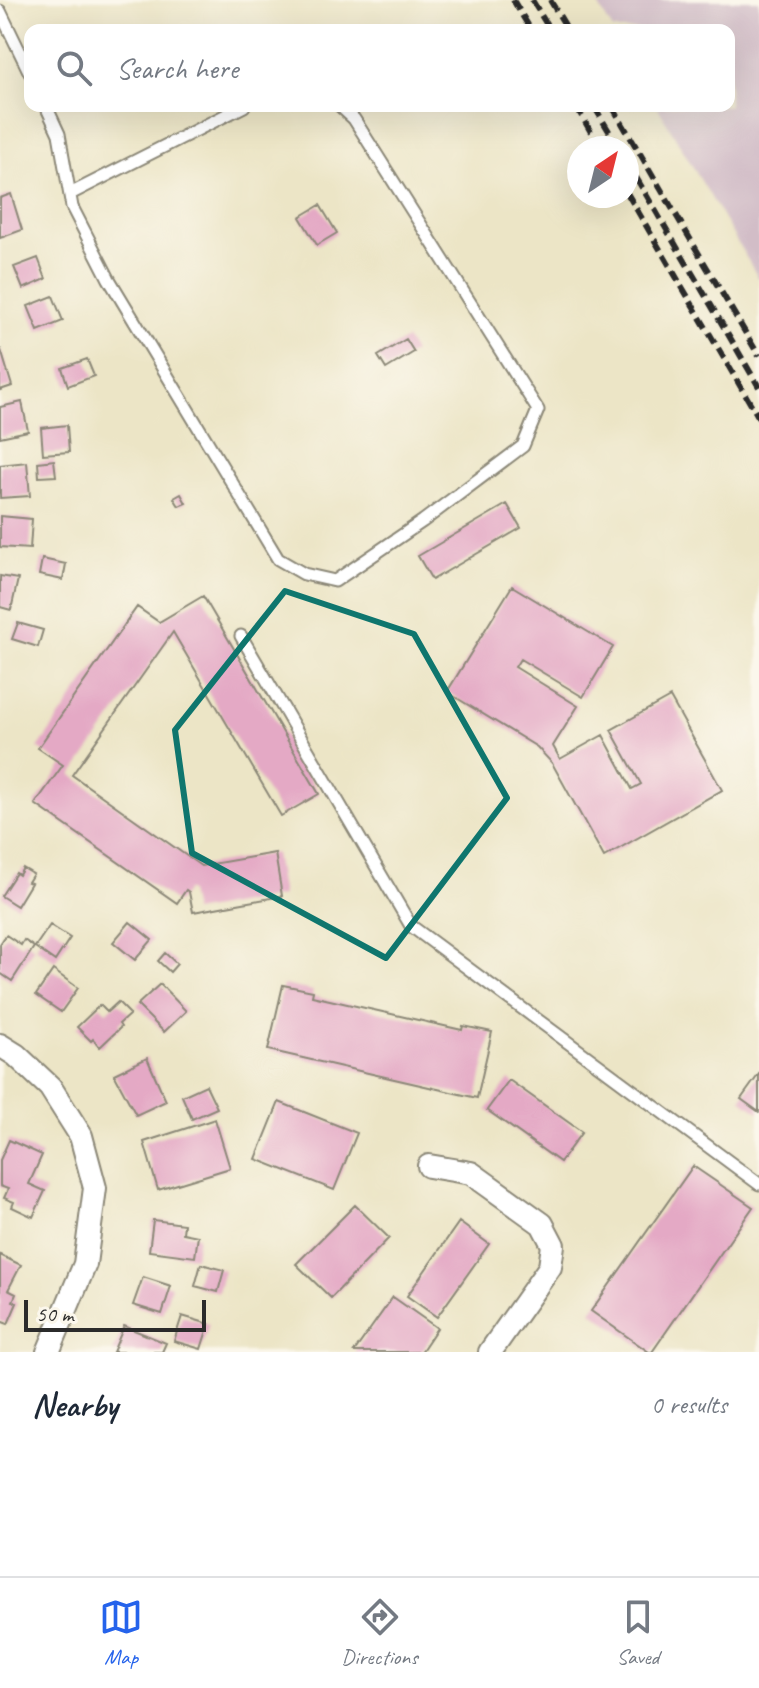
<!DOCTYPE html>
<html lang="en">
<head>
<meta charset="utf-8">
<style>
	body { margin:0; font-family:Caveat,sans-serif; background:#f2f2f3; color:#1f2937 }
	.compass { position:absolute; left:567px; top:136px; width:72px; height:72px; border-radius:50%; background:#fff; box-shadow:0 8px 32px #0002; rotate:35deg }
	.scale { position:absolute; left:24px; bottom:20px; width:182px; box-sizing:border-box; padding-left:8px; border:4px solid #2b2b2b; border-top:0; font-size:22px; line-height:28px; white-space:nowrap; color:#2b2b2b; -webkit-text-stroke:6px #fbf7ec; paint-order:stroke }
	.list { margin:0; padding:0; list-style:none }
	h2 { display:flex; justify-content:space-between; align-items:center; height:104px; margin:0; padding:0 32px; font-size:34px }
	h2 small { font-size:26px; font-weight:400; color:#747a83 }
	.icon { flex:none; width:44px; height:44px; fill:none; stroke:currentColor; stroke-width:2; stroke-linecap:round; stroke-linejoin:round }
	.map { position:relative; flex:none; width:759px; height:1352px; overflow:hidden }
	.search { position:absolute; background:#fff; box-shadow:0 8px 32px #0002; left:24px; right:24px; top:24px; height:88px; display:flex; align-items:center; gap:20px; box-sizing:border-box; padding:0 28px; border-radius:16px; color:#747a83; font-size:30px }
	.sheet { height:224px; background:#fff }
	nav { display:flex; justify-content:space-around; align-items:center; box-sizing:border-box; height:112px; border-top:2px solid #e0e1e3; background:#fff; font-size:22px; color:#747a83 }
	nav a { display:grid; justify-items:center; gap:4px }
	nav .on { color:#2563eb }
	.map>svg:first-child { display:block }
	.industrial { fill:#d2bdc7 }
	.building { fill:#e4a9c5 }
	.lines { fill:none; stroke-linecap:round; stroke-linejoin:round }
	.service-casing { stroke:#8c8878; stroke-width:15 }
	.minor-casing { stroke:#8c8878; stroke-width:26 }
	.service { stroke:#fff; stroke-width:11 }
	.minor { stroke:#fff; stroke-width:22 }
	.rail { stroke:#2b2b2b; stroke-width:6; stroke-dasharray:12 6; stroke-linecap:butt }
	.marked { fill:none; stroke:#0f766e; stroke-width:6; stroke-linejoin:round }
</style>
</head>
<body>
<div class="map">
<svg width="759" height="1352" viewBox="0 0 759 1352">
	<rect width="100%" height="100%" fill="#fbf7ec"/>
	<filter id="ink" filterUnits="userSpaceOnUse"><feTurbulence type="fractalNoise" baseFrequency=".0125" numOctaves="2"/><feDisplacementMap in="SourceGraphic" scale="16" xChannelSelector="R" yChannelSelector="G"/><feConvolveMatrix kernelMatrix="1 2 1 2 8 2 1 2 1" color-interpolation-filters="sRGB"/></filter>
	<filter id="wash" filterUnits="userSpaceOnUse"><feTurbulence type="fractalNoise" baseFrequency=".006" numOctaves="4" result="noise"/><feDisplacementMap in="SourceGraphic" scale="32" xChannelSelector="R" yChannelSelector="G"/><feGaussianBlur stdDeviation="1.8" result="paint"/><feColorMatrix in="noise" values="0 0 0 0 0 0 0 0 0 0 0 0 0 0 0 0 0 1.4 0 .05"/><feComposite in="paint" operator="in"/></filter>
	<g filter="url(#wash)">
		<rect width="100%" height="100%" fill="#ece5c6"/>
		<path class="industrial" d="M595,0H759V279L657,106H729V30H613Z"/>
		<g id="blocks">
			<path class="building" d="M11,194L22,230L0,238V198Z
				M320,205L337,233L317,245L300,217Z
				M38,258L46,279L23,289L14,267Z
				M53,296L63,321L38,331L28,306Z
				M406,339L414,352L386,369L378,356Z
				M1,350L12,386L0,390V351Z
				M87,359L94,376L68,386L62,368Z
				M22,402L28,431L0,437V407Z
				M67,425L69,452L43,454L41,428Z
				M54,460L56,476L39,477L38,462Z
				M27,462L30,496L0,498V465Z
				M181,494L186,503L179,506L174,498Z
				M507,504L521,528L432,580L418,556Z
				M0,516L32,519L30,549L0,547Z
				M42,559L66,564L63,580L39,575Z
				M0,576L18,579L11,610L0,607Z
				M512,586L613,647L583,697L520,659L515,667L578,706L553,746L560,759L603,735L632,789L641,784L611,730L670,697L722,790L604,857L552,763L537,747L447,692Z
				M203,596L319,794L281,816L173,632L72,775L201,866L275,853L282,896L193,912L189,892L186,890L177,903L35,804L63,765L38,748L137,607L159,622Z
				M18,623L43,630L38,647L12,639Z
				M23,868L33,874L28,882L31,883L17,906L1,896L16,873L19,875Z
				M130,922L152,940L135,960L113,942Z
				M50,925L70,938L55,961L35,947Z
				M6,935L21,945L24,940L34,947L12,981L0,973V944Z
				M165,953L177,964L170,972L158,961Z
				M53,970L78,988L61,1012L36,995Z
				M160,984L186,1011L164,1032L137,1005Z
				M283,985L313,991L312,996L462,1030L463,1026L492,1032L477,1098L268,1050Z
				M118,1002L130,1014L119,1024L121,1027L100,1047L93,1039L91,1041L77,1027L100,1005L107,1012Z
				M147,1058L166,1101L136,1115L114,1074Z
				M759,1074V1112L741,1099Z
				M509,1080L582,1132L560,1162L487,1110Z
				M206,1085L217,1108L192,1119L182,1096Z
				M279,1102L357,1133L334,1190L256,1159Z
				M215,1119L230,1168L158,1190L144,1142Z
				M9,1140L42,1155L29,1184L45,1191L33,1217L12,1207L14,1202L4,1198L8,1189L0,1186V1160Z
				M693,1166L753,1207L652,1352H649L591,1311Z
				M355,1205L389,1238L331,1298L296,1264Z
				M153,1220L184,1224L183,1233L198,1236L195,1257L149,1251Z
				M459,1222L489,1244L437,1317L407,1296Z
				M0,1255L21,1265L8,1290L16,1294L13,1301L17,1303L8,1324L0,1321Z
				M201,1264L224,1270L218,1292L195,1286Z
				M143,1277L171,1286L162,1314L133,1305Z
				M393,1297L437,1328L421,1352H354Z
				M182,1316L209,1324L201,1349L174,1341Z
				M124,1326L166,1343L162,1352H113Z"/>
		</g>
	</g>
	<g filter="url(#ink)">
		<use href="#blocks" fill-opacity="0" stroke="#8c8878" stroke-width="2"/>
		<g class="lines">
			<g class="service-casing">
				<path id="service" d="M0,11L30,73
					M46,106L59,134L72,207L109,279L278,559L304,574L335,581L423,521L523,446L538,410L354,119L340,106
					M70,194L244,106
					M241,636L411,926L759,1184"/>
			</g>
			<g class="minor-casing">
				<path id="minor" d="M0,1045L16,1055L50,1087L81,1136L95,1188L85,1264L48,1352
					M429,1166L471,1173L542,1224L553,1245L550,1267L490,1352"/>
			</g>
			<use href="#service" class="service"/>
			<use href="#minor" class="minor"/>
			<path class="rail" d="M513,0L531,30
				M532,0L550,30
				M550,0L568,30
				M576,106L600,148
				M594,106L619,148
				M612,106L759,356
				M627,162L759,387
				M627,193L759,418"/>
		</g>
	</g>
	<path class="marked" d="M285,591L414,634L507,798L386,958L192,853L175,730Z"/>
</svg>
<svg class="compass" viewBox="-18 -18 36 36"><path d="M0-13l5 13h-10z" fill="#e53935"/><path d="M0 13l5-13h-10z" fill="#747a83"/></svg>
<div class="scale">50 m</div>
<div class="search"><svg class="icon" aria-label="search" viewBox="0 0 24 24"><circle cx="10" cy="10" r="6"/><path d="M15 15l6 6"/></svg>Search here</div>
</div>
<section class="sheet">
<h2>Nearby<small>0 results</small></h2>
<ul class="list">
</ul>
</section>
<nav>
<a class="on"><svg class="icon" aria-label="map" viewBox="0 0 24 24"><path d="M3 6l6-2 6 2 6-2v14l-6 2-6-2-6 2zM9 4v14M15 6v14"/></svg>Map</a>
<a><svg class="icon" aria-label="directions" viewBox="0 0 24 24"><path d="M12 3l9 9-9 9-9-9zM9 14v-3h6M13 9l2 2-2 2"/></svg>Directions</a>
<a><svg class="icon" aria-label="saved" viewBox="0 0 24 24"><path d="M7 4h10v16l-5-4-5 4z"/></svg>Saved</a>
</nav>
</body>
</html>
